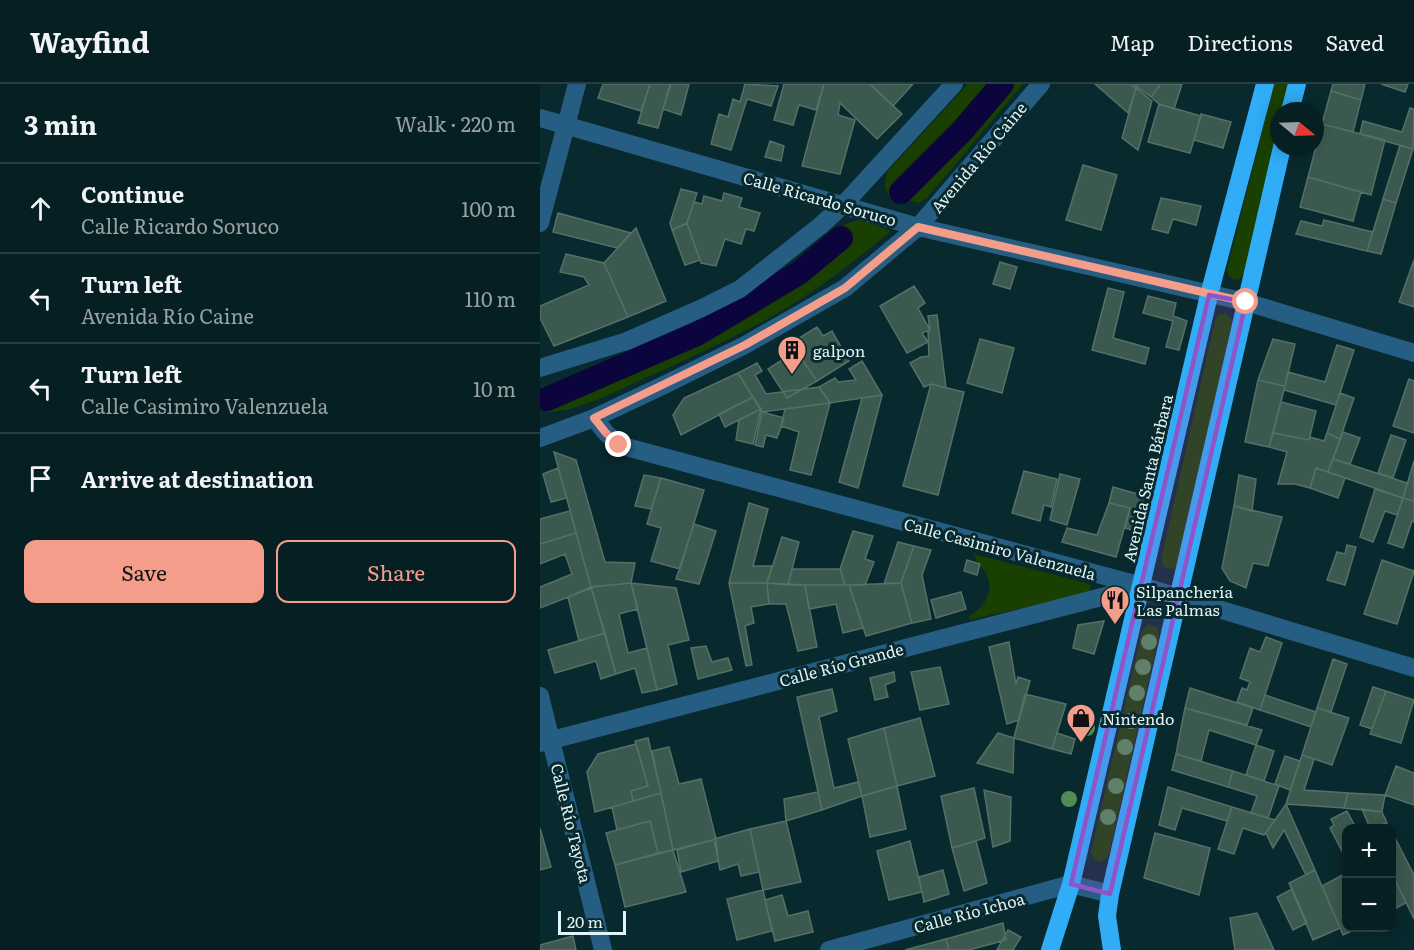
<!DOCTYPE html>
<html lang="en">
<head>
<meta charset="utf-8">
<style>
	body { margin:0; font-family:Literata,serif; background:#0f272a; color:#f1f3f6 }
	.controls { position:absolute; right:18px; bottom:18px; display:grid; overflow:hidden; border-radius:12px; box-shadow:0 3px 15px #0003 }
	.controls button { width:54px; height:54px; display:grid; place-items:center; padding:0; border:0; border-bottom:2px solid #273d40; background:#061f22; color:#f1f3f6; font:30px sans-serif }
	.compass { position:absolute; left:730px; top:18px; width:54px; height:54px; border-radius:50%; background:#061f22; box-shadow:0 3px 15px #0003; rotate:109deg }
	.scale { position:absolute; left:18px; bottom:15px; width:68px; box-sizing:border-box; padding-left:6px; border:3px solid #e1f3f5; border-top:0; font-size:16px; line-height:21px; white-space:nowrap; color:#e1f3f5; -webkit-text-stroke:4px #08292d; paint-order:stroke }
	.stop { position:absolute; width:18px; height:18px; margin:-14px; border:4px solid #f49d8b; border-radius:50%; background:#fff }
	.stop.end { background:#f49d8b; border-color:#fff; box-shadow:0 2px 6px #0008 }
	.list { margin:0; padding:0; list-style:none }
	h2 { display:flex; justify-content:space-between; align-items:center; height:78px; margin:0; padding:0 24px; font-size:26px }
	h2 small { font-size:20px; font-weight:400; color:#98a2a5 }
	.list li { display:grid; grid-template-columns:39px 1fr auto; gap:18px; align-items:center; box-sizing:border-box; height:90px; padding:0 24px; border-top:2px solid #273d40 }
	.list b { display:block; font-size:22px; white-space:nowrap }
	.list p { margin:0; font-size:20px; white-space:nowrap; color:#98a2a5 }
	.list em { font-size:20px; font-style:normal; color:#98a2a5 }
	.actions { display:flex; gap:12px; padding:18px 24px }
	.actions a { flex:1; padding:14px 0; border:2px solid #f49d8b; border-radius:12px; text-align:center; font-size:21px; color:#f49d8b }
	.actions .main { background:#f49d8b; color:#111 }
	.icon { flex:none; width:33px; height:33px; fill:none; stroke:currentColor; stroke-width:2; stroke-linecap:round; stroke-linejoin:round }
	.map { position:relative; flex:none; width:874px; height:866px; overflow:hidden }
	header { display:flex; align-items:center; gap:36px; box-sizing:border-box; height:84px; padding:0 30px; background:#061f22; border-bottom:2px solid #273d40 }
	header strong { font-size:28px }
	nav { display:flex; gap:33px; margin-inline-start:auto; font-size:21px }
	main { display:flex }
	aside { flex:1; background:#061f22 }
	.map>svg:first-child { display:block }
	.green { fill:#194001 }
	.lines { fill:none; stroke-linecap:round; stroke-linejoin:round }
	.canal { stroke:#0b043d; stroke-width:24 }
	.building { fill:#3c594f; stroke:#547167; stroke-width:1.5 }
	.minor { stroke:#265e83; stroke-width:18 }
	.highway { stroke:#31acf6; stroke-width:18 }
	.tree { fill:#548b54 }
	.route { stroke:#f49d8b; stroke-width:8 }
	.marked { fill:#8f54ca; fill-opacity:0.2; stroke:#8f54ca; stroke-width:4.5; stroke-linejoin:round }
	.labels { text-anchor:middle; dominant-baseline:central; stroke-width:6; stroke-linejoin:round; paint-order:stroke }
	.street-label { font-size:16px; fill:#e1f3f5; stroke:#08292d }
	.poi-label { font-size:16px; fill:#e1f3f5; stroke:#08292d; text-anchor:start }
</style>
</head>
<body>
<header>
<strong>Wayfind</strong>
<nav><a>Map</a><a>Directions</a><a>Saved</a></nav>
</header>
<main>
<aside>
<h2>3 min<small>Walk · 220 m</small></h2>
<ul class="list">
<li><svg class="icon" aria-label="ahead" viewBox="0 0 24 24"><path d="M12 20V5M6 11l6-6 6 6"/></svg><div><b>Continue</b><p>Calle Ricardo Soruco</p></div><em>100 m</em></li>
<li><svg class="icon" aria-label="left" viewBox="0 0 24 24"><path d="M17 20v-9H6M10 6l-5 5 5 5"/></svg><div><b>Turn left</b><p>Avenida Río Caine</p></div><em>110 m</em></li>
<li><svg class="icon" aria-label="left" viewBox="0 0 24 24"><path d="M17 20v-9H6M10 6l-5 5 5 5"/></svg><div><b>Turn left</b><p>Calle Casimiro Valenzuela</p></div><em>10 m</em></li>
<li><svg class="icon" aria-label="arrive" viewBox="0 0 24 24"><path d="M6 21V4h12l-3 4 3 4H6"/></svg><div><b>Arrive at destination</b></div></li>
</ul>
<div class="actions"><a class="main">Save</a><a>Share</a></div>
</aside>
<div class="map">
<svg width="874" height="866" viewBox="0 0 874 866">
	<rect width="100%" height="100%" fill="#08292d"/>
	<path class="green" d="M428,0H483L387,114L379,119L348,111L345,103L347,88Z
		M734,0H748L742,27H739V39L704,189L701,194L694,196L688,192L687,186Z
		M321,136L351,147C317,175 281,204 243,226C199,252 150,274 103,295C72,309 42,326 8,328L1,304C69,278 146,257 207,217C223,206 239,194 255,182C276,166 293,139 321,136Z
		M685,229L690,233L692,239L639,478L635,484L629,485L623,482L621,476L675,237L678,231Z
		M434,470L546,499L550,501L551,505L544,510L429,536V532C444,524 454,509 447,491C443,484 436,479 434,470Z
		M608,540L618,544L619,550L569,770L565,776L559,778L553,774L551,768L602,547Z"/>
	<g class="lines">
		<path class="canal" d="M361,108L422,47L462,0
			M7,315L157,250L259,189L301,154"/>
	</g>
	<path class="building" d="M63,0H110L101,27L58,14Z
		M110,0H130L118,44L98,39Z
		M131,0H149L141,31L123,25Z
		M205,0L238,2L231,22L207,15L191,66L171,60L179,30L188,33L193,15L200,18Z
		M244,0H284L276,26L259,21L253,41L234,36Z
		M284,0H330L362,30L337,55L300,19L298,31L315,36L300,90L262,82Z
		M330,0H373L353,22Z
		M555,0H590L596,4L588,29Z
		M593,0H621L611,13Z
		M621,0H642L634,25L619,20L611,13Z
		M793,0H825L821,16L791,7Z
		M841,0H868L865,8Z
		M596,4L612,17L598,66L582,54Z
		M791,7L821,16L813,48L782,40Z
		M619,20L661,32L650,69L608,58Z
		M870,24L874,25L873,65L820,50L823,37L862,48Z
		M661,30L691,38L683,64L654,56Z
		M782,40L845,56L831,111L768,93Z
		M230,57L244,62L241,77L225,73Z
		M860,61L873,65L856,119L843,115Z
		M543,81L577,91L561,146L526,136Z
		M768,93L821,108L813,137L760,123Z
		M141,105L157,109L147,139L132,146L130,139Z
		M184,109L202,114L199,123L220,129L214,147L206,145L201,160L185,155L176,182L161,179L147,139L154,118L162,120L164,112L182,117Z
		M621,114L661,122L656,141L633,135L628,149L612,145Z
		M843,115L856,119L841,170L827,167Z
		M18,129L91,149L77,164L13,148Z
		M784,136L833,148L827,167L756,150L761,137L782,142Z
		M147,139L160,176L145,181L132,146Z
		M96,144L126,217L88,233L64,179Z
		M26,170L64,179L88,233L14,262L0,234V222L49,201L44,193L20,188Z
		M874,176V223L859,218Z
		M460,178L477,183L470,205L453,200Z
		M374,202L385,219L378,224L390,246L382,249L388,258L367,269L340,222Z
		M568,204L584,208L573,254L609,264L605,280L552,266Z
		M608,212L636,219L633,232L647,237L639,266L626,263L633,237L603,229Z
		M397,231L406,304L391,300L384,303L370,279L381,273L389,272L388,248L390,246L388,232Z
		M277,243L283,252L292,247L309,277L277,297L251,259Z
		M440,255L474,264L462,309L427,299Z
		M733,255L755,260L745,302L718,296Z
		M797,261L814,266L796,321L744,306L748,288L785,298Z
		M256,267L277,297L247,314L228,285Z
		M322,277L342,311L290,319L279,303L295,294L298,298L316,296L309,285Z
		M217,279L222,287L215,291L226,310L279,303L290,319L222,328L198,289Z
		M198,289L213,313L141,351L133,331L144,314Z
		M869,295L874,297V349L853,342Z
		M718,296L745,302L729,363L705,358Z
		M391,300L424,308L398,411L363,402Z
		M800,309L814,314L800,355L787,349Z
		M342,311L318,404L299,398L322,314Z
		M213,313L221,325L185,343L179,330Z
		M741,318L776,327L769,356L733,349Z
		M290,319L271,391L250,386L259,348L241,342L245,325Z
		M221,325L213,360L196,356L199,336Z
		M222,328L244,334L237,354L226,351L223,363L215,361Z
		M803,348L820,354L810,380L793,375Z
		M733,349L769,356L770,353L784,357L787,349L800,355L788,388L776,384L770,404L755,400H738L747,368L729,363Z
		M851,351L866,356L853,394L838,389Z
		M14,368L36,376L65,478L95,479L91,499L51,503Z
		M793,375L867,399L863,414L788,388Z
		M874,377V417L863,414Z
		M18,384L27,414L11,418L3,390Z
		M776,384L805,394L798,414L770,404Z
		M484,387L517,395L511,423L504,421L500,437L472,429Z
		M520,390L540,395L527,441L510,436Z
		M104,391L121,394L111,425L95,422Z
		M699,391L716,395L712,427L694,422Z
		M121,394L164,406L140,485L111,477L121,444L107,440Z
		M573,403L605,412L595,447L585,444L590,424L569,419Z
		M835,405L863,414L857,431L845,427L833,458L820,453Z
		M863,414L874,417V438L872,437L863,464L848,459Z
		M209,419L228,425L213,482H232L227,499H189Z
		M569,419L590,424L576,473L522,458L527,444L557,451Z
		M694,422L742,433L728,482L713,479L706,504L690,497L682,484Z
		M30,427L36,449L0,460V435Z
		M154,440L176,447L159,500L136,495Z
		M313,447L333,452L325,475L334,478L325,501H305L300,485Z
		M36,449L51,503H54L0,524V503L32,490L25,470L0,480V460Z
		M242,453L259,458L248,501L227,499Z
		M358,458L374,462L361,499L344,500Z
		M807,461L816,463L805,501L787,496L797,468L805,470Z
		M374,462L391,466L382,491L391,535L372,539L361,499Z
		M427,476L440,480L437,491L424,487Z
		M842,476L874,487L857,540L824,530Z
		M252,485H300L305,501H248Z
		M91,499L98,525L79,530L88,569L107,564L117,606L102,609L95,584L76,590L51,503Z
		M91,499L136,504L149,556L128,561L137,600L117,606Z
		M189,499H227L229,520L211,523L214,539L205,542L212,581L206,582Z
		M227,499L265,501L277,563L258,567L246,520H229Z
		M361,499L372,539L326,552L309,501Z
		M265,501H309L323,544L303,549L296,520L269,525Z
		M51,503L65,549L39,557L28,513Z
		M421,508L426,525L396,534L391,516Z
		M564,537L554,570L533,564L538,541Z
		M65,549L76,590L61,595L56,577L15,589L8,566Z
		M726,553L742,559L720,626L697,618L702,604L707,606L710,598L700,594L710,564L720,568Z
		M469,558L476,600L478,593L490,597L479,636L467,640L449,563Z
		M166,562L172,578L188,574L192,586L158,595L151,564Z
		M793,575L807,580L791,628L777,624Z
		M400,583L409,620L380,626L371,588Z
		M354,588L355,597L345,601L348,613L335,616L330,594Z
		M833,603L846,607L832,645L820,641Z
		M650,604L713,624L707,641L645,624Z
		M292,605L297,627L279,633L294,704L318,698L322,712L282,726L257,613Z
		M846,607L874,616L861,659L830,650Z
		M485,610L526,620L512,665L474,654Z
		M725,611L776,628L771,643L720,626Z
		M645,624L722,646L716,661L669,646L661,677L636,670Z
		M777,624L809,634L792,681L762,671Z
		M380,634L395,692L357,702L344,644Z
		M344,644L357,702L322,712L308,655Z
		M458,649L474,654L473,689L437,679Z
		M517,649L535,655L531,670L512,665Z
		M108,654L121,709L93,717L91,707L108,702L95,657Z
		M96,660L108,702L91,707L93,717L55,728L47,688L58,670Z
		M716,661L734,667L724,697L706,691Z
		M129,663L139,700L161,695L176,755L133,766L112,667Z
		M636,670L693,687L688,703L632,686Z
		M762,671L774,675L764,706L808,709L804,724L746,720Z
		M745,672L760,677L750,706L735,700Z
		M856,682L874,689V721L845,711Z
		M693,687L739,702L728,734L711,729L717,712L688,703Z
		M357,702L366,745L330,753L322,712Z
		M628,703L692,723L687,737L642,724L635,746L619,741Z
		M434,704L445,754L412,764L401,712Z
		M444,706L471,713L470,757L453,763Z
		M278,708L282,726L246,737L244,715Z
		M121,709L133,766L118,769L110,737L77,746L72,723Z
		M808,709L845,711L842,728L804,724Z
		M746,720L775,786L766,791L744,746L733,764L726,749Z
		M692,723L735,736L724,751L703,744L694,770L678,765Z
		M822,725L842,728L847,739L830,744Z
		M807,727L816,744H806V773H805L790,744L794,741L791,735Z
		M110,737L118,769L75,781L66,749Z
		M246,737L261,798L223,806L210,745Z
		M0,744L11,783L0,786Z
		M210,745L219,788L201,792L198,780L180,786L174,755Z
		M852,748L874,791V835L852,789Z
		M615,749L670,764L659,811L604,794Z
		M176,755L178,777L141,788L137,766Z
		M370,757L382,808L349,816L337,767Z
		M436,757L447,799L424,807L412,764Z
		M133,766L146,808L85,823L75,781Z
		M403,786L409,810L384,818L379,793Z
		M775,786L800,844L773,856L749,799Z
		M806,789V844H818L803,851L782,802Z
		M852,789L866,819L854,825L852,822Z
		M752,805L767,839L753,846L737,813Z
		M223,806L232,847L197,856L187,815Z
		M242,811L248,832L268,827L273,848L235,857L225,816Z
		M717,829L734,866H695L690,834Z
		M463,839L466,856L429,866H409L406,855Z
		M468,846L481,853L473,866H457Z
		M33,852L36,866H0V861Z
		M406,855L409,866H365Z"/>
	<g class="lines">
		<path class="minor" d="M0,34L378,143L706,218L874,269
			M0,139L37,0
			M0,284L87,257L162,224L200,205L280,142L304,120L414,0
			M54,334L66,349L79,361L602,502L874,584
			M0,354L54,334L122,302L205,261L305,204L378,143L501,0
			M0,612L63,866
			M0,659L600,503
			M289,866L531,800L570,810"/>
		<path class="highway" d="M750,27L757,0
			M510,866L531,800L669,211L725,0
			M572,866L567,832L570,810L742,63"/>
	</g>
	<g class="tree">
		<circle cx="609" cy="558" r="8"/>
		<circle cx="603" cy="583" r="8"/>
		<circle cx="597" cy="609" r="8"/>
		<circle cx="591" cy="637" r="8"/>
		<circle cx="547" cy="644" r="8"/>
		<circle cx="585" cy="663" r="8"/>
		<circle cx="576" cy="702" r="8"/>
		<circle cx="529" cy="715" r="8"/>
		<circle cx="568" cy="733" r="8"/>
	</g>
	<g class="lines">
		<path class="route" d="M79,361L66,349L54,334L205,261L305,204L378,143L706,218"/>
	</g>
	<path class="marked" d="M669,211L706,218L570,810L531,800Z"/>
	<defs>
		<g id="building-pin" transform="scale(1.5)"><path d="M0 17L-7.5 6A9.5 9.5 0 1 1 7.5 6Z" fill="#f49d8b" stroke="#08292d"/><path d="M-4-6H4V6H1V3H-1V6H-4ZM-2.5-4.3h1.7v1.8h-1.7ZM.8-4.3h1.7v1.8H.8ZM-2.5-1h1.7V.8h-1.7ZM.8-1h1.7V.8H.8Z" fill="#111"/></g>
		<g id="restaurant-pin" transform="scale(1.5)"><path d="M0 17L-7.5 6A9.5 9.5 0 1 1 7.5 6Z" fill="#f49d8b" stroke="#08292d"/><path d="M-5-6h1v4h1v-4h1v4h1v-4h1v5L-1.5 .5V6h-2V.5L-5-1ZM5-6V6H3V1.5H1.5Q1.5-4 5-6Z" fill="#111"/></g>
		<g id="shop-pin" transform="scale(1.5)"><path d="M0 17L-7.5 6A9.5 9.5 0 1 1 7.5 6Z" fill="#f49d8b" stroke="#08292d"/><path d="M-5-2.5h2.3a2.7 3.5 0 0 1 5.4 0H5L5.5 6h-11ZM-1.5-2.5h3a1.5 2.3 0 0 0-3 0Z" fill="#111"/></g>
	</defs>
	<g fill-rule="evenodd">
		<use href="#building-pin" x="252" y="266"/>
		<use href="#restaurant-pin" x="575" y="516"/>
		<use href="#shop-pin" x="541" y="634"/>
	</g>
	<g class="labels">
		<g class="street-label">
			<text transform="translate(438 73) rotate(-50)">Avenida Río Caine</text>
			<text transform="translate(280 114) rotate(16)">Calle Ricardo Soruco</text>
			<text transform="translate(607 394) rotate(-77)">Avenida Santa Bárbara</text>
			<text transform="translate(460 464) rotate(15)">Calle Casimiro Valenzuela</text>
			<text transform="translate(301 580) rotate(-15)">Calle Río Grande</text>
			<text transform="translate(32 739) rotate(76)">Calle Río Tayota</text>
			<text transform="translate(429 828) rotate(-15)">Calle Río Ichoa</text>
		</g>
		<g class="poi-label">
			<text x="273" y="266">galpon</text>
			<text x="596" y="507">Silpanchería<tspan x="596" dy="18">Las Palmas</tspan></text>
			<text x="562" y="634">Nintendo</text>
		</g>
	</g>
</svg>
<div class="controls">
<button>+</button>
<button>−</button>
</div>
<svg class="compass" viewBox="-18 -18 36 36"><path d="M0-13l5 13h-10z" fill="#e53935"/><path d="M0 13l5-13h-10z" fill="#98a2a5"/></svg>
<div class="scale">20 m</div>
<div class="stop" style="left:706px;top:218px"></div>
<div class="stop end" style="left:79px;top:361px"></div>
</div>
</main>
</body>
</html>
